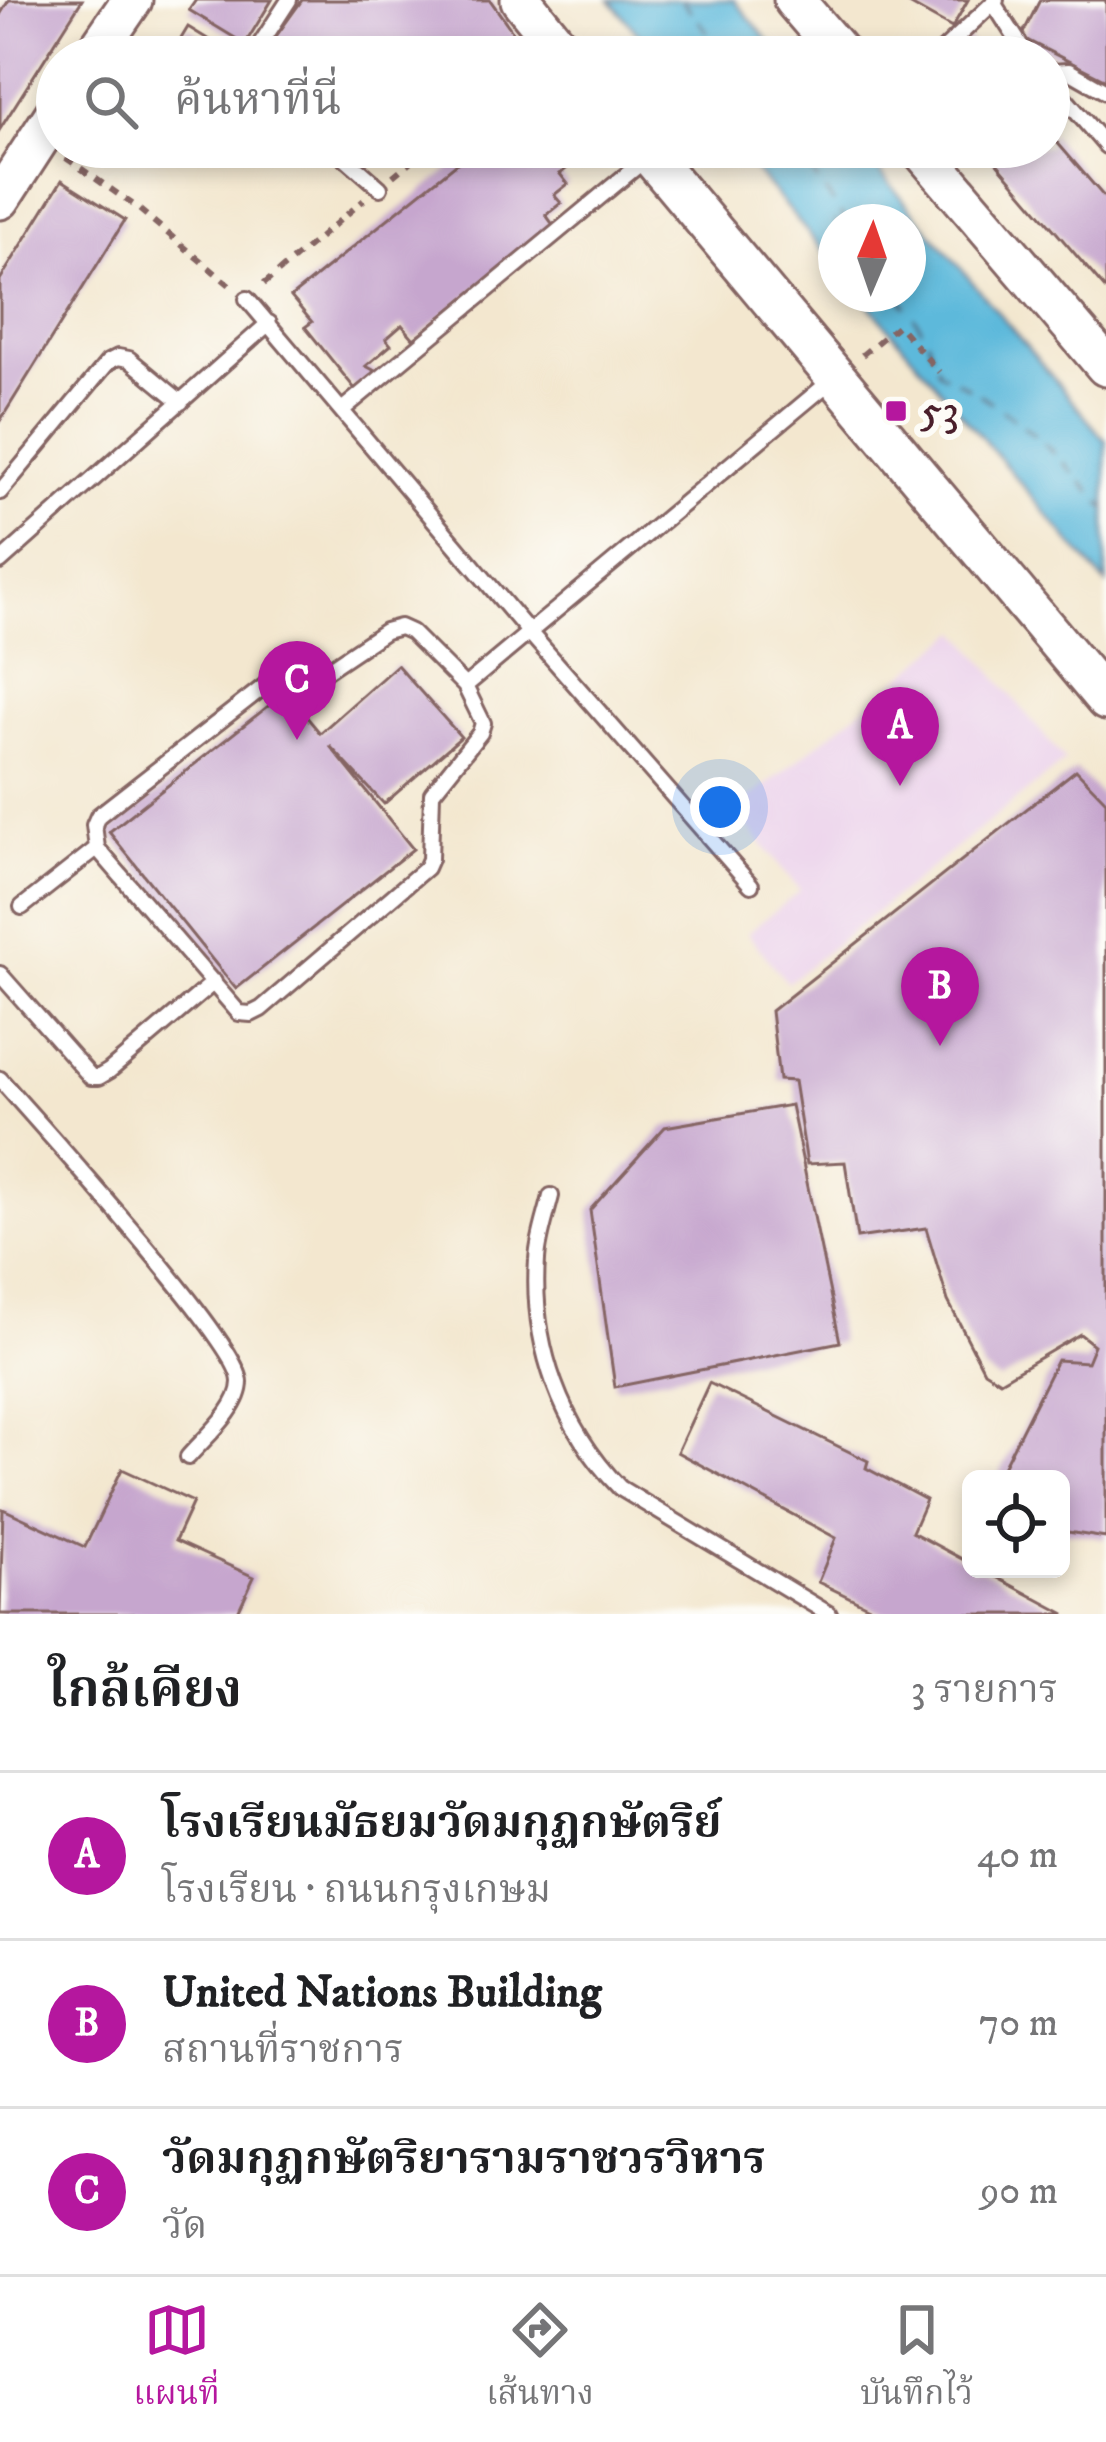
<!DOCTYPE html>
<html lang="th">
<head>
<meta charset="utf-8">
<style>
	body { margin:0; font-family:"IM FELL DW Pica","Noto Serif Thai",serif; background:#f6f6f6; color:#202124 }
	.controls { position:absolute; right:36px; bottom:36px; display:grid; overflow:hidden; border-radius:18px; box-shadow:0 6px 18px #0003 }
	.controls button { width:108px; height:108px; display:grid; place-items:center; padding:0; border:0; border-bottom:3px solid #e0e0e0; background:#fff; color:#202124; font:60px sans-serif }
	.compass { position:absolute; left:818px; top:204px; width:108px; height:108px; border-radius:50%; background:#fff; box-shadow:0 6px 18px #0003; rotate:2deg }
	.you { position:absolute; left:720px; top:807px; width:42px; height:42px; margin:-30px; border:9px solid #fff; border-radius:50%; background:#1a73e8; box-shadow:0 0 0 18px #1a73e833 }
	.badge { display:grid; place-items:center; width:78px; height:78px; border-radius:50%; background:#b5179e; color:#fff; font-size:39px; font-weight:700 }
	.pin { position:absolute; translate:-50% -99px; filter:drop-shadow(0 3px 6px #0008) }
	.pin::after { content:''; position:absolute; top:63px; width:42px; height:36px; background:inherit; clip-path:polygon(0 0,100% 0,50% 100%) }
	.list { margin:0; padding:0; list-style:none }
	h2 { display:flex; justify-content:space-between; align-items:center; height:156px; margin:0; padding:0 48px; font-size:51px }
	h2 small { font-size:39px; font-weight:400; color:#757577 }
	.list li { display:grid; grid-template-columns:78px 1fr auto; gap:36px; align-items:center; box-sizing:border-box; height:168px; padding:0 48px; border-top:3px solid #e0e0e0 }
	.list b { display:block; font-size:45px; white-space:nowrap }
	.list p { margin:0; font-size:39px; white-space:nowrap; color:#757577 }
	.list em { font-size:39px; font-style:normal; color:#757577 }
	.icon { flex:none; width:66px; height:66px; fill:none; stroke:currentColor; stroke-width:2; stroke-linecap:round; stroke-linejoin:round }
	.map { position:relative; flex:none; width:1106px; height:1614px; overflow:hidden }
	.search { position:absolute; background:#fff; box-shadow:0 6px 18px #0003; left:36px; right:36px; top:36px; height:132px; display:flex; align-items:center; gap:30px; box-sizing:border-box; padding:0 42px; border-radius:66px; color:#757577; font-size:45px }
	.sheet { height:660px; background:#fff }
	nav { display:flex; justify-content:space-around; align-items:center; box-sizing:border-box; height:168px; border-top:3px solid #e0e0e0; background:#fff; font-size:33px; color:#757577 }
	nav a { display:grid; justify-items:center; gap:6px }
	nav .on { color:#b5179e }
	.map>svg:first-child { display:block }
	.built { fill:#ebd1eb }
	.water { fill:#5db9db; stroke:#546c83; stroke-width:3 }
	.lines { fill:none; stroke-linecap:round; stroke-linejoin:round }
	.ferry { stroke:#515569; stroke-width:3; stroke-dasharray:15 12; stroke-linecap:butt }
	.building { fill:#c6a6ce }
	.lane-casing { stroke:#856564; stroke-width:20 }
	.secondary-casing { stroke:#856564; stroke-width:45 }
	.path { stroke:#856564; stroke-width:6; stroke-dasharray:9 9; stroke-linecap:butt }
	.lane { stroke:#fff; stroke-width:14 }
	.secondary { stroke:#fff; stroke-width:39 }
	.poi-dot { fill:#b5179e; stroke:#fdfcf7; stroke-width:4.5 }
	.labels { text-anchor:middle; dominant-baseline:central; stroke-width:12; stroke-linejoin:round; paint-order:stroke }
	.poi-label { font-size:45px; fill:#4a1f2b; stroke:#fdfcf7; text-anchor:start }
</style>
</head>
<body>
<div class="map">
<svg width="1106" height="1614" viewBox="0 0 1106 1614">
	<rect width="100%" height="100%" fill="#fdfcf7"/>
	<filter id="ink" filterUnits="userSpaceOnUse"><feTurbulence type="fractalNoise" baseFrequency=".00833" numOctaves="2"/><feDisplacementMap in="SourceGraphic" scale="24" xChannelSelector="R" yChannelSelector="G"/><feConvolveMatrix kernelMatrix="1 2 1 2 8 2 1 2 1" color-interpolation-filters="sRGB"/></filter>
	<filter id="wash" filterUnits="userSpaceOnUse"><feTurbulence type="fractalNoise" baseFrequency=".004" numOctaves="4" result="noise"/><feDisplacementMap in="SourceGraphic" scale="48" xChannelSelector="R" yChannelSelector="G"/><feGaussianBlur stdDeviation="2.7" result="paint"/><feColorMatrix in="noise" values="0 0 0 0 0 0 0 0 0 0 0 0 0 0 0 0 0 1.4 0 .05"/><feComposite in="paint" operator="in"/></filter>
	<g filter="url(#wash)">
		<rect width="100%" height="100%" fill="#f3e7cf"/>
		<path class="built" d="M959,631L1065,761L787,983L747,933L800,891L735,810Z"/>
		<path class="water" d="M610,0H734L782,57H658Z
			M735,147H859L1106,441V584L860,294H908V222H836V266Z"/>
		<g class="lines">
			<path class="ferry" d="M681,0L729,57
				M794,147L847,222
				M898,294L925,333L939,372C1004,402 1060,455 1106,509"/>
		</g>
		<g id="blocks">
			<path class="building" d="M9,0H82L0,129V15Z
				M196,0H272L245,44L189,10Z
				M302,0H490L525,49L513,57H261Z
				M902,0H968L952,28Z
				M1040,0H1106V80L1021,37Z
				M188,27L237,57H170Z
				M968,39L984,57H946Z
				M1049,133L1106,199V290L983,147H1049Z
				M477,147H560L573,163L560,174L568,184L554,195L561,203L546,215L554,226L414,339L402,325L386,339L391,345L366,366L377,372L355,389L305,327L312,322L291,297Z
				M62,180L125,220L0,421V280Z
				M397,665L461,737L384,804L330,746L413,849L236,989L109,832L286,692L320,733Z
				M1076,770L1106,801V1538L1061,1531V1479L998,1477L1057,1360L1087,1362L1094,1345L1080,1334L1000,1381L984,1371L948,1301L926,1228L857,1238L845,1162L807,1164L794,1081L779,1080L771,1011Z
				M791,1105L840,1342L615,1387L590,1210L665,1127Z
				M709,1383L868,1461L866,1468L926,1500L912,1532L971,1564V1569H981L1065,1614H884L818,1582L836,1538L677,1452Z
				M122,1469L193,1502L175,1541L254,1577L237,1614H0L3,1509L85,1547Z"/>
		</g>
	</g>
	<g filter="url(#ink)">
		<use href="#blocks" fill-opacity="0" stroke="#856564" stroke-width="3"/>
		<g class="lines">
			<g class="lane-casing">
				<path id="lane" d="M994,4L1028,57
					M252,57L289,0
					M936,57L996,0
					M1049,72L1069,71L1106,92
					M1049,80L1106,146
					M333,147L380,188
					M247,299L529,632L751,885
					M342,410L648,157
					M0,492L108,362L118,357L129,359L181,402
					M0,562L269,323
					M400,627L411,632L465,686L483,723L480,733L432,793L430,859L426,868L261,1009L251,1014L239,1013L97,848L94,825L98,816L271,681L327,670L385,631Z
					M465,686L833,379
					M22,907L97,848
					M0,974L91,1077H99L109,1071L214,982
					M0,1079C37,1122 240,1343 240,1382C240,1409 204,1438 188,1457
					M551,1196C546,1217 538,1239 537,1260C531,1345 561,1427 620,1488L829,1614"/>
			</g>
			<g class="secondary-casing">
				<path id="secondary" d="M521,0L567,57
					M794,0L843,57
					M93,57L132,0
					M643,147L1106,700
					M919,147L1106,366
					M0,199L57,111"/>
			</g>
			<path class="path" d="M66,158L135,206L231,286
				M393,176L428,147
				M264,284L364,200
				M862,355L898,325L939,372"/>
			<use href="#lane" class="lane"/>
			<use href="#secondary" class="secondary"/>
		</g>
	</g>
	<rect class="poi-dot" x="884" y="399" width="24" height="24" rx="6"/>
	<g class="labels">
		<g class="poi-label">
			<text x="920" y="411">53</text>
		</g>
	</g>
</svg>
<div class="controls">
<button><svg class="icon" aria-label="locate" viewBox="0 0 24 24"><circle cx="12" cy="12" r="6"/><path d="M12 2v4M12 18v4M2 12h4M18 12h4"/></svg></button>
</div>
<svg class="compass" viewBox="-18 -18 36 36"><path d="M0-13l5 13h-10z" fill="#e53935"/><path d="M0 13l5-13h-10z" fill="#757577"/></svg>
<div class="you"></div>
<div class="pin badge" style="left:900px;top:786px">A</div>
<div class="pin badge" style="left:940px;top:1046px">B</div>
<div class="pin badge" style="left:297px;top:740px">C</div>
<div class="search"><svg class="icon" aria-label="search" viewBox="0 0 24 24"><circle cx="10" cy="10" r="6"/><path d="M15 15l6 6"/></svg>ค้นหาที่นี่</div>
</div>
<section class="sheet">
<h2>ใกล้เคียง<small>3 รายการ</small></h2>
<ul class="list">
<li><span class="badge">A</span><div><b>โรงเรียนมัธยมวัดมกุฏกษัตริย์</b><p>โรงเรียน · ถนนกรุงเกษม</p></div><em>40 m</em></li>
<li><span class="badge">B</span><div><b>United Nations Building</b><p>สถานที่ราชการ</p></div><em>70 m</em></li>
<li><span class="badge">C</span><div><b>วัดมกุฏกษัตริยารามราชวรวิหาร</b><p>วัด</p></div><em>90 m</em></li>
</ul>
</section>
<nav>
<a class="on"><svg class="icon" aria-label="map" viewBox="0 0 24 24"><path d="M3 6l6-2 6 2 6-2v14l-6 2-6-2-6 2zM9 4v14M15 6v14"/></svg>แผนที่</a>
<a><svg class="icon" aria-label="directions" viewBox="0 0 24 24"><path d="M12 3l9 9-9 9-9-9zM9 14v-3h6M13 9l2 2-2 2"/></svg>เส้นทาง</a>
<a><svg class="icon" aria-label="saved" viewBox="0 0 24 24"><path d="M7 4h10v16l-5-4-5 4z"/></svg>บันทึกไว้</a>
</nav>
</body>
</html>
